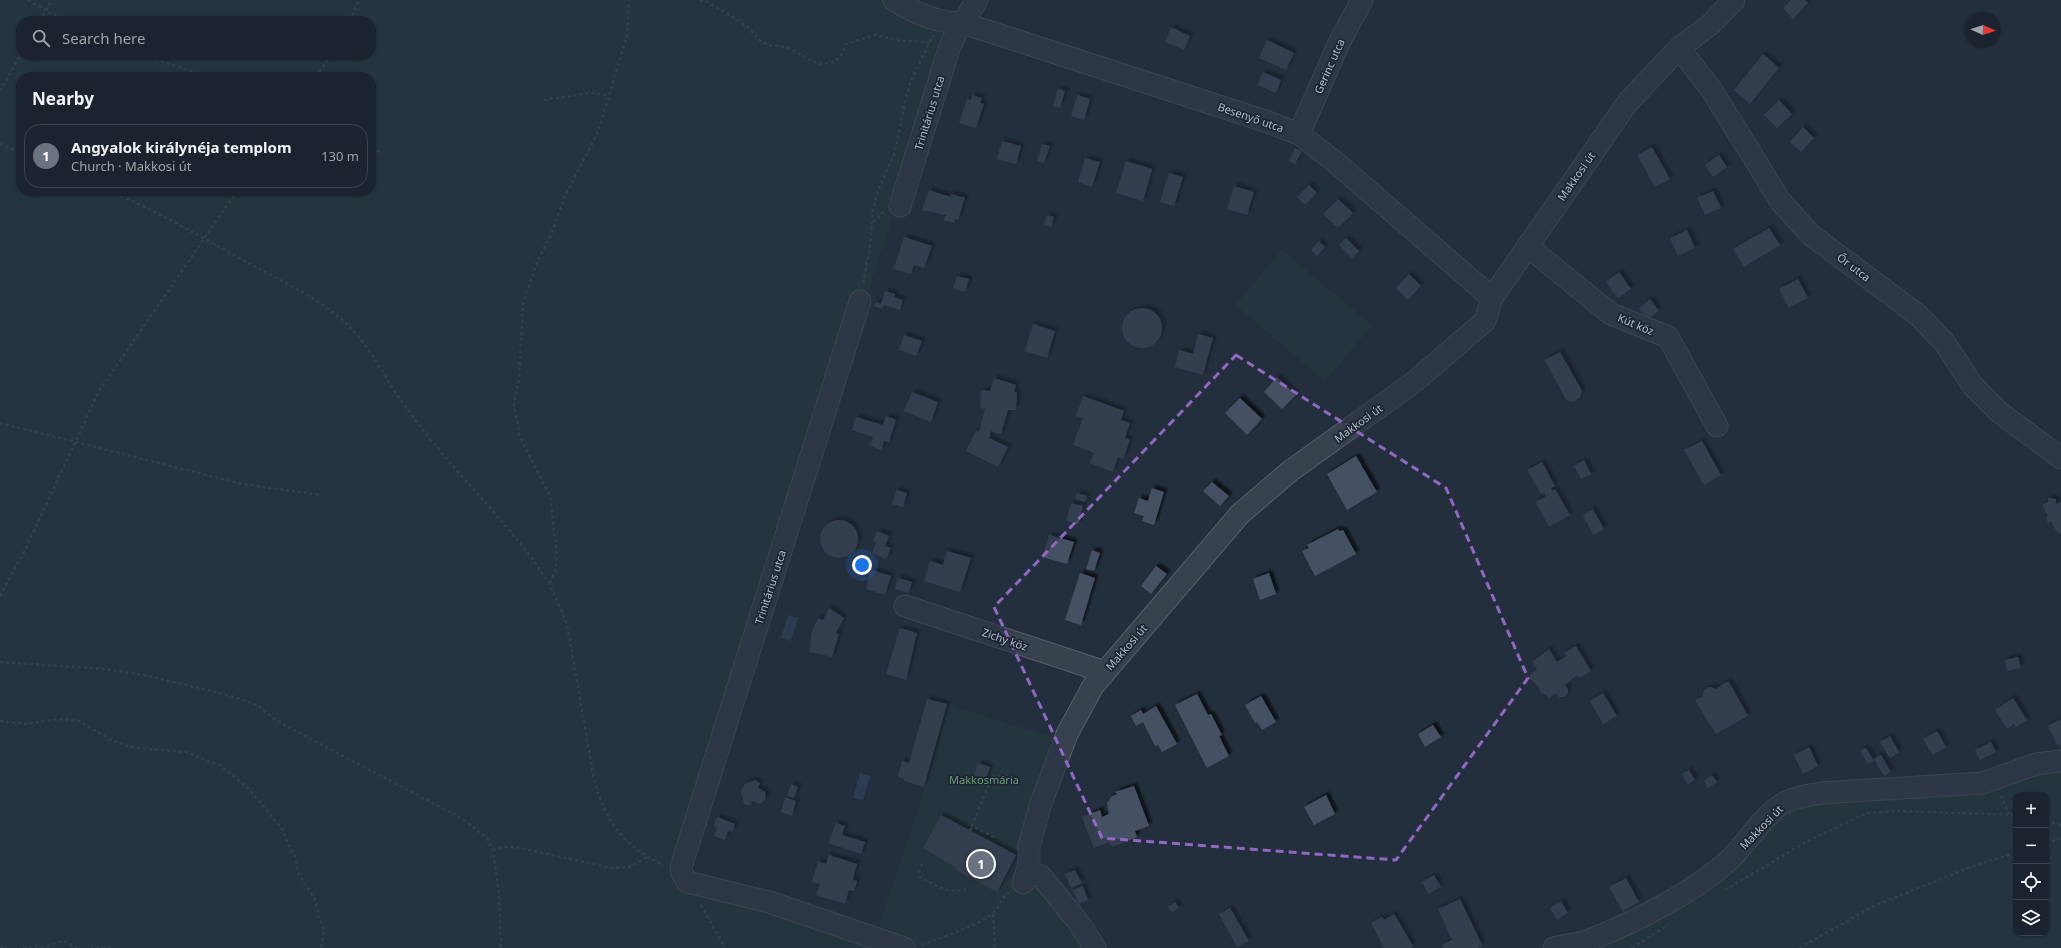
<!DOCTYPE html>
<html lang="en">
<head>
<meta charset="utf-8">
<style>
	body { margin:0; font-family:"Noto Sans",sans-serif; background:#282f3a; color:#f1f3f6 }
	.controls { position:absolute; right:12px; bottom:12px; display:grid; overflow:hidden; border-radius:8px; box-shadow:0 1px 3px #0004 }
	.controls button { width:36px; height:36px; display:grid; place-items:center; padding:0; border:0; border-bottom:1px solid #39404a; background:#1b232e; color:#f1f3f6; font:20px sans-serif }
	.compass { position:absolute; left:1965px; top:12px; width:36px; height:36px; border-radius:50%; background:#1b232e; box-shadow:0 1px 3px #0004; rotate:93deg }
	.you { position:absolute; left:862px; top:565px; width:14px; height:14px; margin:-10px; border:3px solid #fff; border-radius:50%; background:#1a73e8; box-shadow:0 0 0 6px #1a73e833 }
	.badge { display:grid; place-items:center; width:26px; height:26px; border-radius:50%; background:#b45309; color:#fff; font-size:13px; font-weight:700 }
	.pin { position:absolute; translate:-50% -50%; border:2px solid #fff; box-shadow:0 1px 4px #0006 }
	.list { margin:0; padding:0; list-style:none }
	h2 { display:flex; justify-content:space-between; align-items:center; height:52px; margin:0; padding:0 16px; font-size:17px }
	h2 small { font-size:13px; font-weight:400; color:#a0a4aa }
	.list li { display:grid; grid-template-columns:26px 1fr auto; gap:12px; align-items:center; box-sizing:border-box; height:64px; margin:0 8px 8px; padding:0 8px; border:1px solid #39404a; border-radius:16px }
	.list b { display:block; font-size:15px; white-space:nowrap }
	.list p { margin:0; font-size:13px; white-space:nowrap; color:#a0a4aa }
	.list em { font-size:13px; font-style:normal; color:#a0a4aa }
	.icon { flex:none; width:22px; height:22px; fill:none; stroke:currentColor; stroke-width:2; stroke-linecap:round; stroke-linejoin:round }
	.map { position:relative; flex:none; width:2061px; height:948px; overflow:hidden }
	.search { position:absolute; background:#1b232e; box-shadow:0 1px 3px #0004; left:16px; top:16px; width:360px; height:44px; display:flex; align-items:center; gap:10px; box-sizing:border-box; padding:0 14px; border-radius:16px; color:#a0a4aa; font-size:15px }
	.panel { position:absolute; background:#1b232e; box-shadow:0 1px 3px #0004; left:16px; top:72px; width:360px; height:124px; border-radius:16px }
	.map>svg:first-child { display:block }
	.green { fill:#263c3f; fill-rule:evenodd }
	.water { fill:#394c67 }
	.building { fill:#455162; filter:url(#shadow) }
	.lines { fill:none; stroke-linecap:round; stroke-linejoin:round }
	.minor-casing { stroke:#565f6c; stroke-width:23 }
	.path { stroke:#44595c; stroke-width:2.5; stroke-dasharray:3 3; stroke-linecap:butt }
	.minor { stroke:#38414e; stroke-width:21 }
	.marked { fill:none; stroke:#9266c3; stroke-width:3; stroke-dasharray:8 5; stroke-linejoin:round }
	.labels { text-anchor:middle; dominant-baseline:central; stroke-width:3.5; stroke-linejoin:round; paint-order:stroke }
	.street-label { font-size:11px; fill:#b4bcc9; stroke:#1d2633 }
	.park-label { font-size:11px; fill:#6b9a76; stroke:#1d2633 }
</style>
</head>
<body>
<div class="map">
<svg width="2061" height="948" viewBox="0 0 2061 948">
	<defs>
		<filter id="shadow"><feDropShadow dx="3.5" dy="-3.5" stdDeviation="1" flood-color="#0009"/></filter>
	</defs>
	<rect width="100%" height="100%" fill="#242f3e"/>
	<path class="green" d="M0,0H894L950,23L896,205L685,869L876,934L919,807L949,705L1054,738L1022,840L997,892L1023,866L1090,948H0ZM21,21H371V55H21ZM21,77H371V191H21Z
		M1282,250L1372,325L1325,381L1235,305Z
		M2061,765V948H1573L1631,926L1785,806ZM2016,795H2046V933H2016Z"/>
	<path class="water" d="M788,615L798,618L791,641L781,638Z
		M860,773L870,776L863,800L853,798Z"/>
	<path class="building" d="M1791,0H1805L1808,3L1793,19L1783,8Z
		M1171,27L1190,36L1184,50L1165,42Z
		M1267,40L1294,53L1286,70L1259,58Z
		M1763,54L1779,68L1750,104L1734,90Z
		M1263,72L1281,80L1276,93L1257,85Z
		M1058,89L1065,91L1060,108L1053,106Z
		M972,95L982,98L980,103L984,104L976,128L959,123L967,99L971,100Z
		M1077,95L1090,99L1084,120L1071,116Z
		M1779,100L1792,114L1777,128L1764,115Z
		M1803,127L1814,138L1801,152L1790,142Z
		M1002,141L1021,146L1016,164L997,159Z
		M1042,144L1050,146L1044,163L1037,161Z
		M1652,147L1670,179L1655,187L1637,155Z
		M1295,148L1302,151L1295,164L1289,161Z
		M1719,155L1727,167L1713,177L1705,165Z
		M1085,158L1100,162L1092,187L1078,182Z
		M1126,161L1152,169L1143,201L1116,193Z
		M1169,173L1183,177L1174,206L1160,202Z
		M1309,185L1317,193L1305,205L1297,197Z
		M1234,186L1254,192L1247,215L1227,209Z
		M929,190L950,197L951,194L965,198L958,220L955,219L954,223L944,220L946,215L922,210Z
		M1713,191L1721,208L1705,215L1697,198Z
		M1338,199L1353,213L1338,228L1323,214Z
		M1047,215L1054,217L1051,227L1044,225Z
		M1769,228L1780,245L1744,267L1733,249Z
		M1687,230L1695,248L1678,256L1670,238Z
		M904,237L932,246L924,268L914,265L911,274L894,269Z
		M1346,238L1359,251L1352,258L1339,245Z
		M1319,241L1325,247L1317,256L1311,250Z
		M1619,272L1631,289L1618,298L1606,282Z
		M1409,274L1421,286L1408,300L1396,288Z
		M957,276L969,279L965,292L953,288Z
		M1798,279L1808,298L1789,308L1779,289Z
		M885,291L895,294L894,297L903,300L900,310L884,305L882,309L874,306L876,302L881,304Z
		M1650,299L1659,311L1648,319L1639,308Z
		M1122 328a20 20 0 1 1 40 0a20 20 0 1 1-40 0Z
		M1033,324L1055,331L1047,358L1025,351Z
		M1198,334L1213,338L1203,375L1175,367L1179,350L1193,354Z
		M904,335L922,341L916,356L899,350Z
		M1560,352L1582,391L1580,397L1573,402L1566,400L1545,360Z
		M1277,377L1296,395L1282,409L1264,392Z
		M994,378L1016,385L1014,392H1017L1016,410H1008L1001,434L991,431L989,438L1008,447L998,467L966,451L976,431L979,432L980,428L985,409L980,408L981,390L990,391Z
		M912,392L938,402L931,422L904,411Z
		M1083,396L1124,411L1121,420L1130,423L1125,438L1130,440L1123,459L1118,457L1113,472L1090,463L1094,453L1073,445L1083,418L1076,416Z
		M1240,398L1262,419L1247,435L1225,413Z
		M886,416L896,420L889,442L884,441L881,450L870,446L873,437L852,430L856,417L883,425Z
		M1702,441L1721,475L1704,485L1684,450Z
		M1356,456L1377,492L1347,510L1327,474Z
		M1584,460L1591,474L1581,479L1574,466Z
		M1542,462L1555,486L1551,488L1552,491L1555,489L1570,515L1549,527L1536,502L1546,496L1544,493L1541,494L1527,470Z
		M1212,482L1229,496L1220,506L1203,491Z
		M1152,488L1164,492L1154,525L1142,521L1144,516L1134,513L1139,498L1148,501Z
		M896,490L907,493L903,507L892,504Z
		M1077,493L1087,496L1085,502L1075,499Z
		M2048,498L2056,499V504L2061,501V532L2058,534L2051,521L2048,523L2046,517L2048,516L2042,505L2048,502Z
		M1071,503L1083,506L1078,524L1066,521Z
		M1593,509L1604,529L1593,535L1583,515Z
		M820 539a19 19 0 1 1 38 0a19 19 0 1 1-38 0Z
		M1338,529L1339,531L1343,530L1356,554L1315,576L1302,551L1309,548L1307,545Z
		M877,531L889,536L885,546L891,548L886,559L872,553L876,543L873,541Z
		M1049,535L1074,542L1067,564L1042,557Z
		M1092,550L1100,553L1094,571L1086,569Z
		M947,551L971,558L960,592L924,581L930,561L943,565Z
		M1156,566L1167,574L1151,594L1141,586Z
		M871,570L891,576L885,595L866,589Z
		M1080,573L1095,578L1081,625L1065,620Z
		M1269,573L1276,594L1260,600L1253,579Z
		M898,578L912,582L909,593L895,589Z
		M829,608L844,618L836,633L839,634L832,657L810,652L811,634L818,618L823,620Z
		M900,628L917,633L906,680L886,674Z
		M1576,646L1591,671L1579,678L1577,675L1565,685L1568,689V693L1564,697H1559L1556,693L1549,698L1545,694L1541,693L1538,686L1530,679V675L1537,669L1532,662L1549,649L1557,662L1566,656L1564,653Z
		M2018,657L2021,668L2007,671L2005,660Z
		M1726,682H1729L1748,716L1716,734L1696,702L1697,699L1702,697L1704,690L1710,687L1716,689Z
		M1603,693L1617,716L1603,724L1590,701Z
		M1197,694L1208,715L1211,714L1222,735L1219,736L1229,756L1207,768L1175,705Z
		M1261,696L1276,722L1262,730L1257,722L1255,723L1245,705Z
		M2013,698L2027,720L2016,727L2014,724L2007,729L1995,710Z
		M927,699L947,704L924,787L904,781V779L898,777L902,761L909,763Z
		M1156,706L1177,744L1162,752L1158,745L1155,746L1143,722L1136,726L1131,716L1141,710L1143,714Z
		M2061,719V744L2058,746L2048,726Z
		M1433,725L1441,737L1425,747L1418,734Z
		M1937,731L1946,747L1933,755L1923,739Z
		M1890,736L1899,752L1890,758L1880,742Z
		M1991,742L1996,752L1980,760L1975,750Z
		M1809,747L1818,766L1803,774L1794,755Z
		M1866,748L1874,761L1868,764L1860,751Z
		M1881,755L1891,772L1884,776L1874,759Z
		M978,763L990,767L984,786L972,782Z
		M1689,770L1695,780L1688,784L1682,774Z
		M1712,775L1717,782L1708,788L1704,781Z
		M755,780L760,783L758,788L765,792L766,799L760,804L752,801L750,806L744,804L741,791L745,784Z
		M791,784L798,787L794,798L787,796Z
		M1134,786L1149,826L1135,831L1137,837L1112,847L1109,842L1094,848L1082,817L1100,810L1102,817L1109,814L1107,803L1111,797L1117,794L1115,792Z
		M1326,795L1335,814L1314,825L1304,807Z
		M785,797L796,801L792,816L781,812Z
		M941,815L1016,855L997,892L954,869L955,867L923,848Z
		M717,817L735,824L732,832L728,831L725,840L714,836L717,827L714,825Z
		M836,823L845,826L842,835L865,842L861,854L828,843Z
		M829,855L857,864L853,880L857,881L854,891L849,890L845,904L816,895L820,884L812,882L818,861L826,864Z
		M1075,870L1082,883L1071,888L1065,874Z
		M1434,875L1441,887L1428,894L1422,882Z
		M1626,878L1639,902L1623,911L1609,887Z
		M1083,886L1088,900L1078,904L1073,890Z
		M1460,899L1482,945L1477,948H1444L1442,945L1452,940L1438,909Z
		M1561,901L1568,913L1557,920L1550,908Z
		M1175,902L1179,908L1172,913L1168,907Z
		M1230,908L1249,941L1237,947L1219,914Z
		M1394,914L1413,946L1410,948H1384L1371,923L1382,917L1384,920Z"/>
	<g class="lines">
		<g class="minor-casing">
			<path id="minor" d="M894,0C914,13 939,23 963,23L1265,121L1299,134L1334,161L1492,298
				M1679,48L1711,89L1781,202L1811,235L1918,315L1944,342L1973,386L1999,412L2061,458
				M1299,134L1339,43L1362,0
				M900,206L949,49L957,31L977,0
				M1527,246L1611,314L1668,337L1717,426
				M860,301L681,867L682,873L687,882L769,902L904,948
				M905,606L1105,672
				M1027,871L1041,876L1079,923L1095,948
				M1023,883L1029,864V846L1040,806L1067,734L1093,686L1240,514L1289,472L1414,382L1485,321L1492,298L1628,102L1679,48L1711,24L1734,0
				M1554,948C1566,945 1578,944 1589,940C1632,924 1696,891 1729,860C1747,844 1764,813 1786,802C1797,796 1810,795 1822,793L1983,783L2036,764L2061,761"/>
		</g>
		<path class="path" d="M28,0L64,21
			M700,0L708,2L747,26L758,39L768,45L786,47L817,63L823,64L834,62L841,56L846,44L875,35L901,41H915L929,43
			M40,21L52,0
			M350,21L359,0
			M144,55L207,77
			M316,77L331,55
			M0,91L21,54
			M544,100L589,93L608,95
			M0,144L21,153
			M371,150L383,152
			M110,191C159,212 206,240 252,265C281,281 314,296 339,317C369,341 384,379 407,409C432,444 462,476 491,509C524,547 553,579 568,629L594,779C605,821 624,847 664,865
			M873,222L884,212
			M863,283L870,247L873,210L877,193L895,152L905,101L911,81L929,43L933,36
			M0,423L242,484L321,495
			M550,583L555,571L557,557L550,496L520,437L514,404L519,379L523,304L537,262L551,235L565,196L598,132L627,36L629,0
			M0,596L25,550L99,391L237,191
			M0,662L105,669L149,676L231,696L257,705L276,720L303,735L463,819L487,838L493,850L499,895L501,948
			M0,721L26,724L61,719L79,721L111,740L125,745L138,748L186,752L221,766L249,789L283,830L288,844L295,856L299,875L315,899L318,914L324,929L321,948
			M2001,796L2009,814
			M2046,821L2061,825
			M970,831L972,826
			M994,837L972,826L992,777L1007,776
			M2046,843L2061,838
			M493,850L502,847H516L611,868L629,867L647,857
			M922,864L919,872L920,877C936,885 949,896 967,888
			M1725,890L1806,842L1867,813L1897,811L2016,815
			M701,905L725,948
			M993,914L995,948
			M922,945C942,937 975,927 992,914C999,908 1001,898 1009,893
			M0,947L5,948
			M23,948L44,947L63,941L78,948
			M90,948L105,947L114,948
			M1632,948L1668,925
			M1799,948L1874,906L1973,866L2016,853"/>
		<use href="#minor" class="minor"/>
	</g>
	<path d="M0 0H2061V948H0ZM1236,355L1446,488L1528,678L1396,860L1102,838L994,607Z" fill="#242f3e" fill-opacity=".55" fill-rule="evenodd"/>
	<path class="marked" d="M1236,355L1446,488L1528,678L1396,860L1102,838L994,607Z"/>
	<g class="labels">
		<g class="street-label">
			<text transform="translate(1329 66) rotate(-66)">Gerinc utca</text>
			<text transform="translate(929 113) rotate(-73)">Trinitárius utca</text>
			<text transform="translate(1251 117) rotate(19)">Besenyő utca</text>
			<text transform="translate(1576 176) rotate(-55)">Makkosi út</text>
			<text transform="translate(1854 267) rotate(37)">Őr utca</text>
			<text transform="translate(1636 324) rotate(23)">Kút köz</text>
			<text transform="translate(1358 423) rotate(-36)">Makkosi út</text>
			<text transform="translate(770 587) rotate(-72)">Trinitárius utca</text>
			<text transform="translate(1005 639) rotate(19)">Zichy köz</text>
			<text transform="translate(1126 647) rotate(-49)">Makkosi út</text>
			<text transform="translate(1761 827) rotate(-46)">Makkosi út</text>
		</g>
		<g class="park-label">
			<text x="984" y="779">Makkosmária</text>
		</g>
	</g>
</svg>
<div class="controls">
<button>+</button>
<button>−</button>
<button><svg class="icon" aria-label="locate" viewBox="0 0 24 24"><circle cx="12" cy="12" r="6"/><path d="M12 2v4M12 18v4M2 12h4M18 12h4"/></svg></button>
<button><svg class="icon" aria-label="layers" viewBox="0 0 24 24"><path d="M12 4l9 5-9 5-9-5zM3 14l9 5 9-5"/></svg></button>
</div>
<svg class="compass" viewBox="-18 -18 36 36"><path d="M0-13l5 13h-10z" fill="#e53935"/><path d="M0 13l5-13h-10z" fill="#a0a4aa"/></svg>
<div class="you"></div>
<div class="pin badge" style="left:981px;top:864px;background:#6b7280">1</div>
<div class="search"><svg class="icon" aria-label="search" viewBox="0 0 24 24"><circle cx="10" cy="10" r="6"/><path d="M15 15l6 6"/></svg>Search here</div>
<section class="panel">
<h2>Nearby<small></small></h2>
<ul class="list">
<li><span class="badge" style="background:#6b7280">1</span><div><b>Angyalok királynéja templom</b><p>Church · Makkosi út</p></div><em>130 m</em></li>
</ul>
</section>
</div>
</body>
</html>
